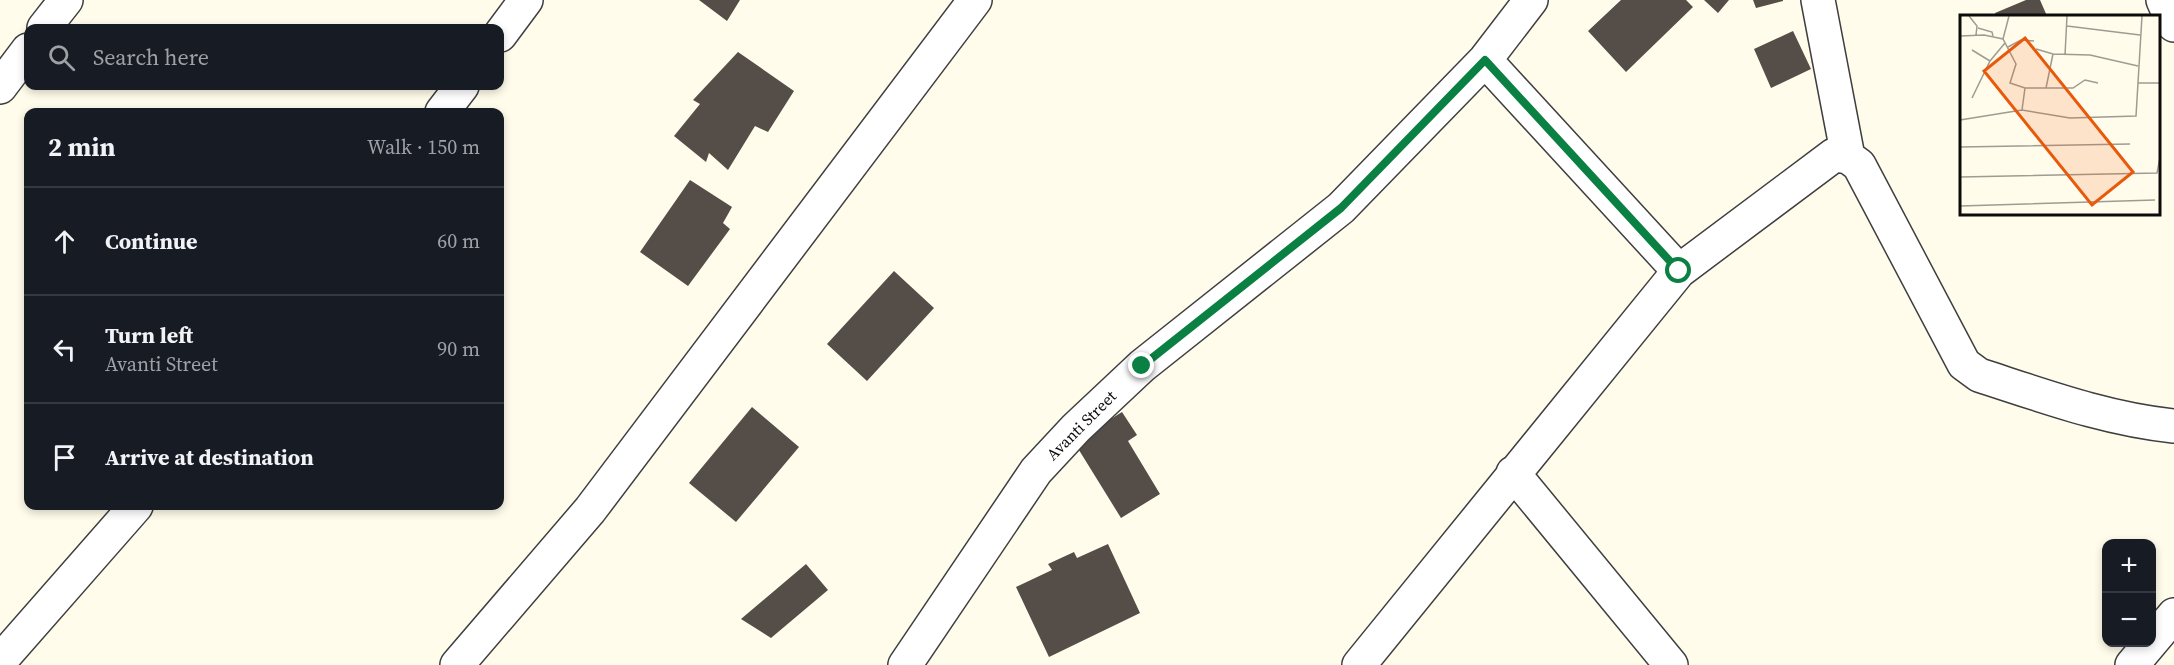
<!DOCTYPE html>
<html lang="en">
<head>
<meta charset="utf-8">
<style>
	body { margin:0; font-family:"Source Serif 4",serif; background:#20242c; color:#f1f3f6 }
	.controls { position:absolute; right:18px; bottom:18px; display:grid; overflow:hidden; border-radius:12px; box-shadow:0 3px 9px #0003 }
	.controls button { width:54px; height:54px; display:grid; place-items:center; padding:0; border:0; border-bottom:2px solid #363941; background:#171b24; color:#f1f3f6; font:30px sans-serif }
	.stop { position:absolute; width:18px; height:18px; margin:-14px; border:4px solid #0b8043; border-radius:50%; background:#fff }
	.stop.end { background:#0b8043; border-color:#fff; box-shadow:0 2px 6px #0008 }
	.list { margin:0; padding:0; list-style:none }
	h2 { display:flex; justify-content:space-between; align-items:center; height:78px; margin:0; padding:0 24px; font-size:26px }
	h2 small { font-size:20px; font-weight:400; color:#9ea1a6 }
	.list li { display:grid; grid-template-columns:39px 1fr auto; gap:18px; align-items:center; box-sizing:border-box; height:108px; padding:0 24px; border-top:2px solid #363941 }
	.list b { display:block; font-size:22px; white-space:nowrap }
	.list p { margin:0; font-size:20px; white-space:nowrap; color:#9ea1a6 }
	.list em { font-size:20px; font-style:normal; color:#9ea1a6 }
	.icon { flex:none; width:33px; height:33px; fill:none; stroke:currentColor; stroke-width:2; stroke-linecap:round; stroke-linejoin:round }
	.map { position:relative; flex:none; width:2174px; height:665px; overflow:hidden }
	.search { position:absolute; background:#171b24; box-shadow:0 3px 9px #0003; left:24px; top:24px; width:480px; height:66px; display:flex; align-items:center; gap:15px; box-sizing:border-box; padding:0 21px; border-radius:12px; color:#9ea1a6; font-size:22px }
	.panel { position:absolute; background:#171b24; box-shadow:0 3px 9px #0003; left:24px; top:108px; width:480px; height:402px; border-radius:12px }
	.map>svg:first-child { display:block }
	.building { fill:#554d48 }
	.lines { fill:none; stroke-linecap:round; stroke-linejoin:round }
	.minor-casing { stroke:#3f3f3f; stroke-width:36 }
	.minor { stroke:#fff; stroke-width:33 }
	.route { stroke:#0b8043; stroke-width:8 }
	.labels { text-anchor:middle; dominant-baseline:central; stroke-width:6; stroke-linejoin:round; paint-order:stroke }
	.street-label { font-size:16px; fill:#0c0c0c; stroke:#fff }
	.inset-road { fill:none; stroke:#9e9c92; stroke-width:1.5 }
	.view { fill:#e8590c; fill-opacity:0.15; stroke:#e8590c; stroke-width:3 }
	.inset-edge { fill:none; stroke:#0c0c0c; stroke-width:3 }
</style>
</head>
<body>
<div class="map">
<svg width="2174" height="665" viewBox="0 0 2174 665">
	<rect width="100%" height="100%" fill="#fffceb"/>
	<path class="building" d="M699,0H740L727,21Z
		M1621,0H1686L1693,7L1626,72L1588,31Z
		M1704,0H1729L1718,13Z
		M1753,0H1783V1L1756,8Z
		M2026,0H2040L2047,16H1996L1995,13Z
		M1793,31L1811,69L1771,88L1754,49Z
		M738,52L794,91L768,132L755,126L728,170L709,153L706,162L674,136L700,104L693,100Z
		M690,180L732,207L723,223L730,229L688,286L640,252Z
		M894,271L934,308L867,381L827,344Z
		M752,407L799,447L736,522L689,483Z
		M1122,412L1137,435L1128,441L1160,494L1121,518L1074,442Z
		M1108,544L1140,613L1049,657L1016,587L1052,570L1048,564L1074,552L1077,558Z
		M806,564L828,590L771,638L741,619Z"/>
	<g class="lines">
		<g class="minor-casing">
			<path id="minor" d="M1818,0L1848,157
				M2163,0L2174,25
				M44,28L66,0
				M500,35L526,0
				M0,87L28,50
				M442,112L462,86
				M1679,271L1834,155L1848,157L1859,165L1964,364L1979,375C2044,396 2106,419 2174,426
				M1513,473L1671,665
				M0,661L136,506
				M457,665L590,510L975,0
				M905,665L1036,471L1076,428L1142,366L1341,208L1485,60L1531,0
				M1359,665L1679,271L1485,60
				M2132,665L2174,615"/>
		</g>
		<use href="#minor" class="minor"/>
	</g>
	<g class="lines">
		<path class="route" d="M1142,366L1341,208L1485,60L1679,271"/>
	</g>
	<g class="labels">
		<g class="street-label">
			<text transform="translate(1081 425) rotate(-45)">Avanti Street</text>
		</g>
	</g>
	<g transform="translate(1960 15)">
		<rect width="200" height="200" fill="#fffceb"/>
		<path class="inset-road" d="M9,1L17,11L16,20M107,11L180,20M18,13L32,17L33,21M0,21L24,20L43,24L56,49L50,68L65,73M43,24L49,1M48,32L61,25L74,26M76,34L93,39L130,40L178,51M12,35L30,46M105,40L107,1M178,68H200M86,73L93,39M12,83L30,46L45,28M62,95L65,73H113L125,65L138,68M0,105L62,95L110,103L176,101L182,1M0,132L170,129M0,162L197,158L200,143M0,191L195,185"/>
		<path class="view" d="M65,23L173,157L132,190L24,56Z"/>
		<rect width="200" height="200" class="inset-edge"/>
	</g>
</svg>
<div class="controls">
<button>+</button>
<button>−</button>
</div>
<div class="stop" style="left:1679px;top:271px"></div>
<div class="stop end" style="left:1142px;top:366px"></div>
<div class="search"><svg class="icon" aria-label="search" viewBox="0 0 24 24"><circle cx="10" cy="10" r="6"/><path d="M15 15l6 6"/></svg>Search here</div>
<section class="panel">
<h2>2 min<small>Walk · 150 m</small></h2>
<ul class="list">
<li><svg class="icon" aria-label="ahead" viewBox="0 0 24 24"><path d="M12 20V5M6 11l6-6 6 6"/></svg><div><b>Continue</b></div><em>60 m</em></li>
<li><svg class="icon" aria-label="left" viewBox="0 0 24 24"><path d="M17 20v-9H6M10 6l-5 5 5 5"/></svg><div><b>Turn left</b><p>Avanti Street</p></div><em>90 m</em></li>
<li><svg class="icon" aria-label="arrive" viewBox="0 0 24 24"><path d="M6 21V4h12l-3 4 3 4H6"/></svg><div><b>Arrive at destination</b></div></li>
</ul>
</section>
</div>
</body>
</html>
